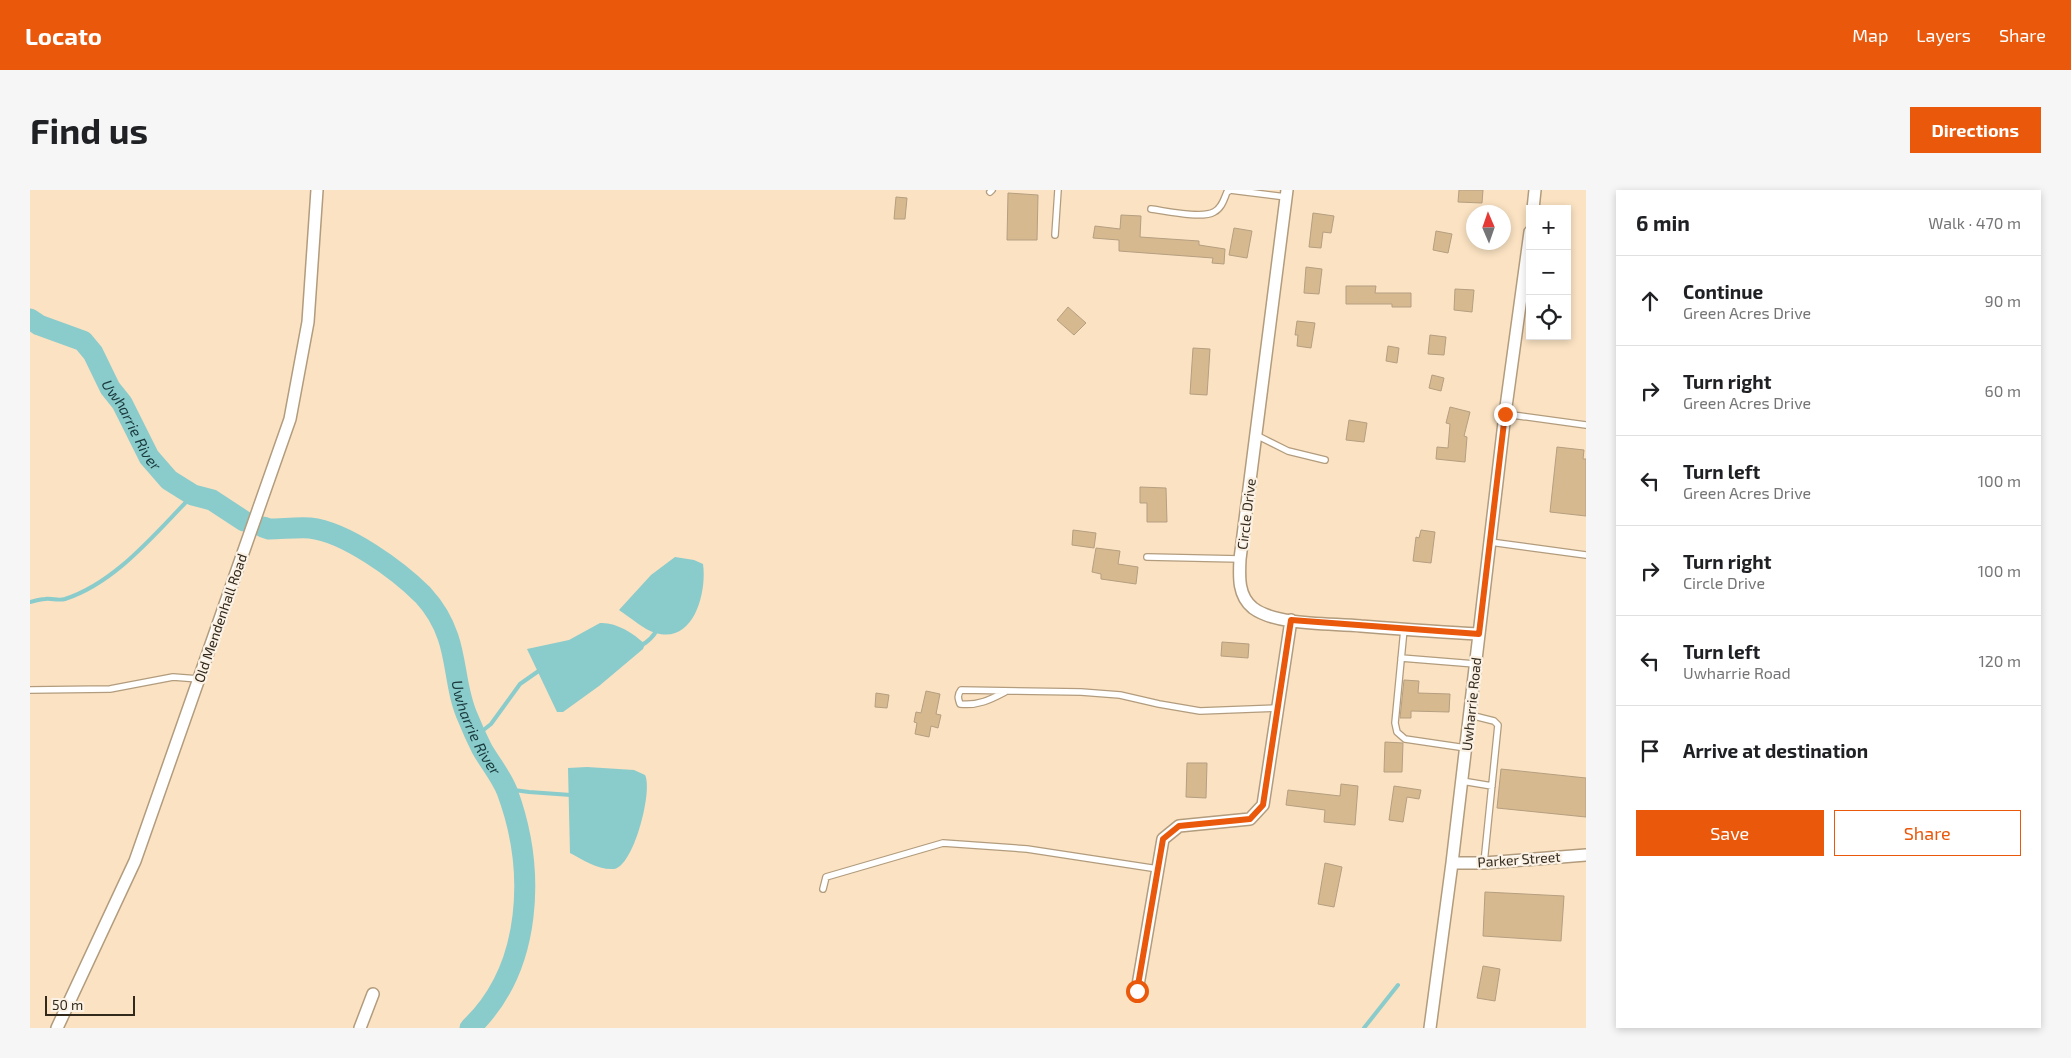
<!DOCTYPE html>
<html lang="en">
<head>
<meta charset="utf-8">
<style>
	body { margin:0; font-family:"Exo 2",sans-serif; background:#f6f6f6; color:#202124 }
	.controls { position:absolute; right:15px; top:15px; display:grid; overflow:hidden; border-radius:0px; box-shadow:0 2px 8px #0003 }
	.controls button { width:45px; height:45px; display:grid; place-items:center; padding:0; border:0; border-bottom:1px solid #e0e0e0; background:#fff; color:#202124; font:25px sans-serif }
	.compass { position:absolute; left:1436px; top:15px; width:45px; height:45px; border-radius:50%; background:#fff; box-shadow:0 2px 8px #0003; rotate:358deg }
	.scale { position:absolute; left:15px; bottom:12px; width:90px; box-sizing:border-box; padding-left:5px; border:2px solid #32291d; border-top:0; font-size:14px; line-height:18px; white-space:nowrap; color:#32291d; -webkit-text-stroke:4px #fbf2e5; paint-order:stroke }
	.stop { position:absolute; width:15px; height:15px; margin:-11px; border:4px solid #ea580c; border-radius:50%; background:#fff }
	.stop.end { background:#ea580c; border-color:#fff; box-shadow:0 1px 5px #0008 }
	.list { margin:0; padding:0; list-style:none }
	h2 { display:flex; justify-content:space-between; align-items:center; height:65px; margin:0; padding:0 20px; font-size:21px }
	h2 small { font-size:16px; font-weight:400; color:#757577 }
	.list li { display:grid; grid-template-columns:32px 1fr auto; gap:15px; align-items:center; box-sizing:border-box; height:90px; padding:0 20px; border-top:1px solid #e0e0e0 }
	.list b { display:block; font-size:19px; white-space:nowrap }
	.list p { margin:0; font-size:16px; white-space:nowrap; color:#757577 }
	.list em { font-size:16px; font-style:normal; color:#757577 }
	.actions { display:flex; gap:10px; padding:15px 20px }
	.actions a { flex:1; padding:11px 0; border:1px solid #ea580c; border-radius:0px; text-align:center; font-size:18px; color:#ea580c }
	.actions .main { background:#ea580c; color:#fff }
	.icon { flex:none; width:28px; height:28px; fill:none; stroke:currentColor; stroke-width:2; stroke-linecap:round; stroke-linejoin:round }
	.map { position:relative; flex:none; width:1556px; height:838px; overflow:hidden; border-radius:0px }
	header { display:flex; align-items:center; gap:30px; box-sizing:border-box; height:70px; padding:0 25px; background:#ea580c; color:#fff }
	header strong { font-size:24px }
	nav { display:flex; gap:28px; margin-inline-start:auto; font-size:18px }
	.intro { display:flex; align-items:center; justify-content:space-between; box-sizing:border-box; height:120px; padding:0 30px }
	h1 { margin:0; font-size:35px }
	.button { padding:12px 22px; border-radius:0px; background:#ea580c; color:#fff; font-size:18px; font-weight:700 }
	main { display:flex; gap:30px; padding:0 30px }
	aside { flex:1; background:#fff; border-radius:0px; box-shadow:0 2px 8px #0003 }
	.map>svg:first-child { display:block }
	.water { fill:#8acbcc }
	.lines { fill:none; stroke-linecap:round; stroke-linejoin:round }
	.stream { stroke:#8acbcc; stroke-width:4 }
	.river { stroke:#8acbcc; stroke-width:21 }
	.building { fill:#d7b98f; stroke:#b59f81 }
	.service-casing { stroke:#b29c7d; stroke-width:8 }
	.minor-casing { stroke:#b29c7d; stroke-width:14 }
	.service { stroke:#fff; stroke-width:5.5 }
	.minor { stroke:#fff; stroke-width:11 }
	.route { stroke:#ea580c; stroke-width:6 }
	.labels { text-anchor:middle; dominant-baseline:central; stroke-width:4.5; stroke-linejoin:round; paint-order:stroke }
	.street-label { font-size:14px; fill:#32291d; stroke:#fbf2e5 }
	.water-label { font-size:15px; font-style:italic; fill:#19393a; stroke:#fbf2e5 }
</style>
</head>
<body>
<header>
<strong>Locato</strong>
<nav><a>Map</a><a>Layers</a><a>Share</a></nav>
</header>
<div class="intro"><h1>Find us</h1><a class="button">Directions</a></div>
<main>
<div class="map">
<svg width="1556" height="838" viewBox="0 0 1556 838">
	<rect width="100%" height="100%" fill="#fae2c2"/>
	<path class="water" d="M645,367L664,370L673,374C677,402 664,454 626,443C614,440 600,427 589,420L621,385Z
		M570,433C586,432 603,443 615,454L613,459L569,496L533,522H527L497,459L539,450Z
		M557,577L604,580L615,585C623,600 604,676 584,679C568,680 553,670 540,663L538,578Z"/>
	<g class="lines">
		<path class="stream" d="M0,412C5,411 10,409 15,409C22,408 28,411 35,409C87,392 126,342 163,305
			M611,455C617,453 625,445 627,439
			M446,546L461,534L490,494L510,480
			M476,599L499,602L541,605
			M1334,838L1368,795"/>
		<g class="river">
			<path id="s1" d="M0,129L9,135L53,151L63,163L80,198L92,213L119,267L139,290L163,305L182,310L214,331"/>
			<path id="s2" d="M233,337L239,339C252,339 267,337 280,338C316,342 368,380 393,405C404,417 413,432 418,447C427,473 426,502 438,528C442,538 447,549 452,559C460,573 471,586 477,601C506,679 503,778 440,838"/>
		</g>
	</g>
	<path class="building" d="M1429,0H1453L1452,13L1428,12Z
		M978,3L1008,5L1007,50H977Z
		M866,7L877,8L875,29H864Z
		M1283,23L1304,26L1301,43L1293,42L1291,58L1279,57Z
		M1091,25L1111,26L1110,47L1169,51V55L1195,59L1194,74L1182,73L1183,68L1089,61V50L1063,48L1065,36L1090,39Z
		M1204,38L1222,41L1217,68L1199,65Z
		M1406,41L1422,44L1418,63L1403,60Z
		M1276,77L1292,79L1289,104L1274,103Z
		M1316,96H1346L1345,103H1381V117H1362V114H1316Z
		M1425,99L1444,100L1442,122L1424,120Z
		M1038,117L1056,133L1044,145L1027,130Z
		M1267,131L1285,133L1281,158L1267,156L1268,145H1265Z
		M1400,145L1416,147L1414,165L1398,164Z
		M1358,156L1369,158L1367,173L1356,171Z
		M1163,158L1180,159L1177,205L1160,204Z
		M1402,185L1414,188L1411,201L1399,198Z
		M1420,217L1440,222L1434,246L1437,247L1435,272L1406,269L1407,257L1418,258L1420,234L1416,233Z
		M1319,230L1337,233L1334,252L1316,250Z
		M1527,257L1554,260L1553,269H1556V326L1520,322Z
		M1110,297L1136,298L1137,332H1117V313H1110Z
		M1043,340L1066,343L1064,358L1042,355Z
		M1391,340L1405,342L1401,373L1383,371L1386,347L1389,348Z
		M1066,358L1090,361L1088,374L1108,377L1106,394L1071,389V384L1062,382Z
		M1192,452L1219,454L1218,468L1191,466Z
		M1374,490L1389,491L1388,503L1420,504L1419,522L1381,521V528H1370Z
		M896,501L910,504L906,524L911,525L908,538L901,536L899,547L885,544L887,533L884,532L886,522L891,523Z
		M846,503L859,505L857,518L845,517Z
		M1355,552L1373,553L1372,582H1354Z
		M1157,573H1177L1176,608L1156,607Z
		M1471,579L1556,588V627L1467,618Z
		M1311,594L1328,596L1325,635L1294,632L1295,620L1256,615L1258,600L1310,606Z
		M1364,596L1391,600L1389,609L1377,607L1373,632L1359,630Z
		M1295,673L1312,677L1304,717L1288,714Z
		M1455,702L1534,706L1531,751L1453,746Z
		M1453,776L1470,779L1465,811L1447,808Z"/>
	<g class="lines">
		<g class="service-casing">
			<path id="service" d="M1200,0L1256,7
				M960,2L962,0
				M1121,19C1136,21 1172,29 1184,22C1192,18 1194,9 1197,2L1201,0
				M1025,45L1028,0
				M1475,224L1556,235
				M1226,245L1258,261L1295,270
				M1460,352L1556,365
				M1117,367L1210,369
				M1374,439L1365,533L1367,542L1375,549L1436,558
				M1371,468L1445,474
				M0,500L80,499L143,487L169,489
				M975,502C960,510 947,516 930,514C928,508 927,505 931,500L1051,502L1090,505L1129,514L1170,521L1247,518
				M1440,525L1464,531L1468,535L1454,673
				M1432,591L1462,596
				M793,699L796,687L913,653L997,659L1128,679"/>
		</g>
		<g class="minor-casing">
			<path id="minor" d="M1257,0L1210,369C1209,387 1208,406 1223,418C1247,436 1302,433 1331,436C1370,439 1409,442 1449,444
				M1503,19L1505,0
				M1422,673H1454L1556,665
				M1107,801L1133,649L1149,636L1220,629L1233,615L1261,430
				M27,838L105,671L260,229L278,132L287,0
				M330,838L343,804
				M1400,838L1422,673L1475,224L1500,42"/>
		</g>
		<use href="#service" class="service"/>
		<use href="#minor" class="minor"/>
	</g>
	<g class="lines">
		<path class="route" d="M1107,801L1133,649L1149,636L1220,629L1233,615L1261,430L1449,444L1475,224"/>
	</g>
	<g class="labels">
		<g class="street-label">
			<text transform="translate(1216 324) rotate(-83)">Circle Drive</text>
			<text transform="translate(190 428) rotate(-71)">Old Mendenhall Road</text>
			<text transform="translate(1441 514) rotate(-84)">Uwharrie Road</text>
			<text transform="translate(1489 669) rotate(-4)">Parker Street</text>
		</g>
		<g class="water-label">
			<text stroke="none"><textPath href="#s1" startOffset="155">Uwharrie River</textPath></text>
			<text stroke="none"><textPath href="#s2" startOffset="325">Uwharrie River</textPath></text>
		</g>
	</g>
</svg>
<div class="controls">
<button>+</button>
<button>−</button>
<button><svg class="icon" aria-label="locate" viewBox="0 0 24 24"><circle cx="12" cy="12" r="6"/><path d="M12 2v4M12 18v4M2 12h4M18 12h4"/></svg></button>
</div>
<svg class="compass" viewBox="-18 -18 36 36"><path d="M0-13l5 13h-10z" fill="#e53935"/><path d="M0 13l5-13h-10z" fill="#757577"/></svg>
<div class="scale">50 m</div>
<div class="stop" style="left:1107px;top:801px"></div>
<div class="stop end" style="left:1475px;top:224px"></div>
</div>
<aside>
<h2>6 min<small>Walk · 470 m</small></h2>
<ul class="list">
<li><svg class="icon" aria-label="ahead" viewBox="0 0 24 24"><path d="M12 20V5M6 11l6-6 6 6"/></svg><div><b>Continue</b><p>Green Acres Drive</p></div><em>90 m</em></li>
<li><svg class="icon" aria-label="right" viewBox="0 0 24 24"><path d="M7 20v-9h11M14 6l5 5-5 5"/></svg><div><b>Turn right</b><p>Green Acres Drive</p></div><em>60 m</em></li>
<li><svg class="icon" aria-label="left" viewBox="0 0 24 24"><path d="M17 20v-9H6M10 6l-5 5 5 5"/></svg><div><b>Turn left</b><p>Green Acres Drive</p></div><em>100 m</em></li>
<li><svg class="icon" aria-label="right" viewBox="0 0 24 24"><path d="M7 20v-9h11M14 6l5 5-5 5"/></svg><div><b>Turn right</b><p>Circle Drive</p></div><em>100 m</em></li>
<li><svg class="icon" aria-label="left" viewBox="0 0 24 24"><path d="M17 20v-9H6M10 6l-5 5 5 5"/></svg><div><b>Turn left</b><p>Uwharrie Road</p></div><em>120 m</em></li>
<li><svg class="icon" aria-label="arrive" viewBox="0 0 24 24"><path d="M6 21V4h12l-3 4 3 4H6"/></svg><div><b>Arrive at destination</b></div></li>
</ul>
<div class="actions"><a class="main">Save</a><a>Share</a></div>
</aside>
</main>
</body>
</html>
